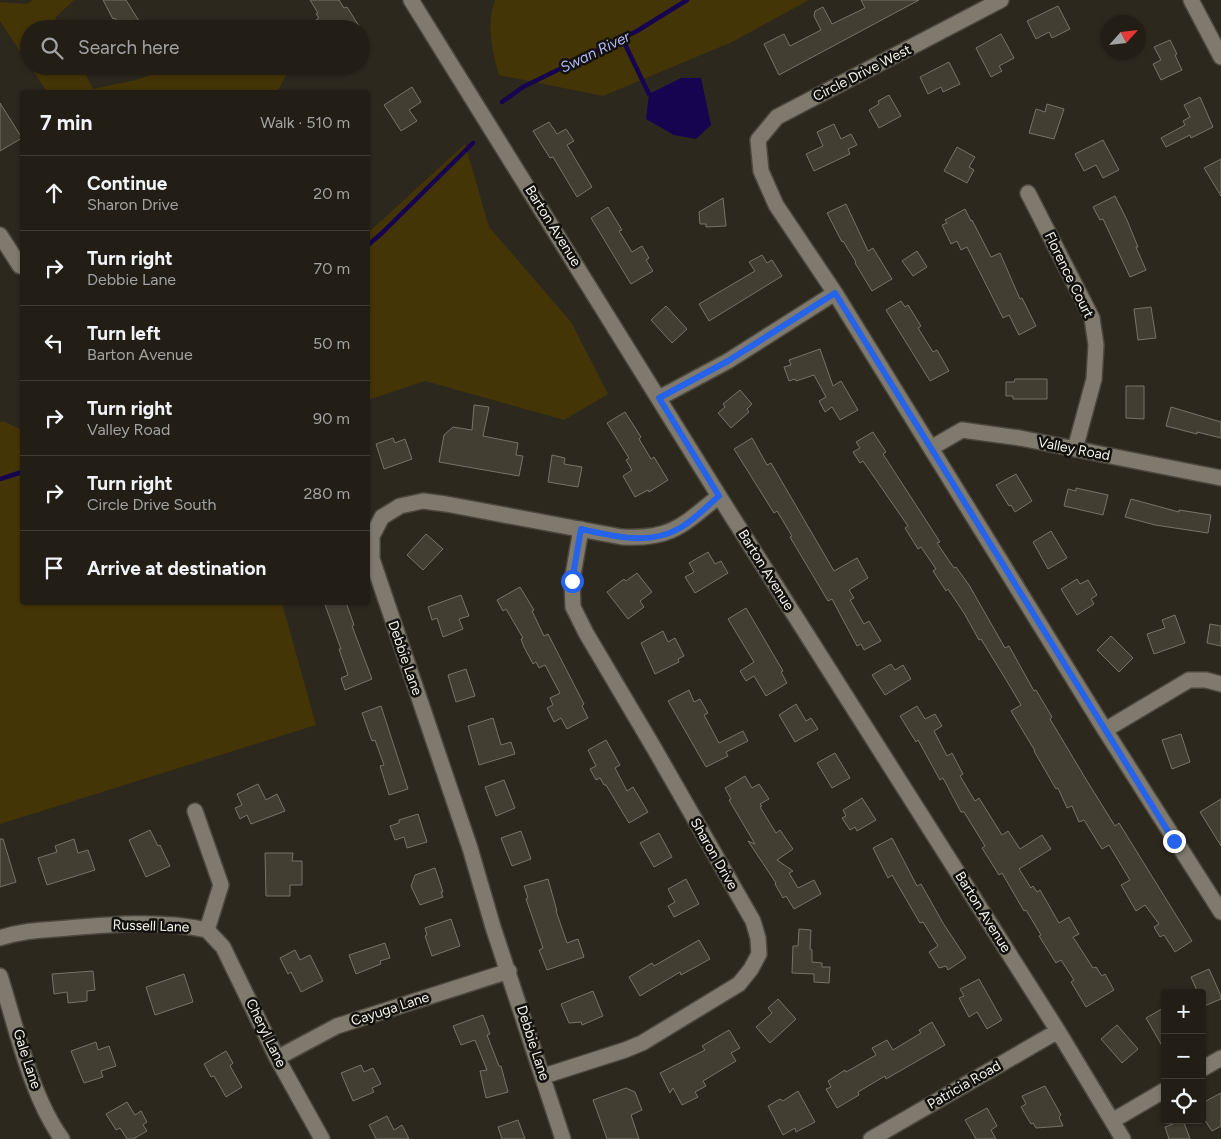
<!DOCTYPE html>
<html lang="en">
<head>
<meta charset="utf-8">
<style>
	body { margin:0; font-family:Figtree,sans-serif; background:#2a271f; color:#f1f3f6 }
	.controls { position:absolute; right:15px; bottom:15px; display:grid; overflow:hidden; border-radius:5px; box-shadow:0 1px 4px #0004 }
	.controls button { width:45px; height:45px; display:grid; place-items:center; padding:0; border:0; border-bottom:1px solid #3f3c35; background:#221e16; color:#f1f3f6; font:25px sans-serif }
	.compass { position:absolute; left:1101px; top:15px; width:45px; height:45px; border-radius:50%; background:#221e16; box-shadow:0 1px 4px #0004; rotate:63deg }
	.stop { position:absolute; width:15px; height:15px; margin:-11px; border:4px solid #2563eb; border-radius:50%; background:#fff }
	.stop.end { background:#2563eb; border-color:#fff; box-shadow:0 1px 5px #0008 }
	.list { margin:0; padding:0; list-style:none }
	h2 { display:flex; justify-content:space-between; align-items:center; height:65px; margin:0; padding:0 20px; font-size:21px }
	h2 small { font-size:16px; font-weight:400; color:#a2a2a1 }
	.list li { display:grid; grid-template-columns:32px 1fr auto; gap:15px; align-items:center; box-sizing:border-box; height:75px; padding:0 20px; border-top:1px solid #3f3c35 }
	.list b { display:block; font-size:19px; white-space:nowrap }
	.list p { margin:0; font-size:16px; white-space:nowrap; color:#a2a2a1 }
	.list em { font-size:16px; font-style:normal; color:#a2a2a1 }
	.icon { flex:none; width:28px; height:28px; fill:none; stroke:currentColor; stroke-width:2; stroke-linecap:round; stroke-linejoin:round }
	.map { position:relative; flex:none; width:1221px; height:1139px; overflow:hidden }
	.search { position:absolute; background:#221e16; box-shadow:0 1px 4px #0004; left:20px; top:20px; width:350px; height:55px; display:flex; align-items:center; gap:12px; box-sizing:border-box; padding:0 18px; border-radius:28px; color:#a2a2a1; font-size:19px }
	.panel { position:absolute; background:#221e16; box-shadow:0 1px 4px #0004; left:20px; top:90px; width:350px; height:515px; border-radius:5px }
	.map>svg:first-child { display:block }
	.green { fill:#443507 }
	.water { fill:#160451 }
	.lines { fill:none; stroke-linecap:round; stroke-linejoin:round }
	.stream { stroke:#160451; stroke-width:4.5 }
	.building { fill:#423e32; stroke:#787367 }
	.minor-casing { stroke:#4b473e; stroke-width:18 }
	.minor { stroke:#7f7a6d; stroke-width:15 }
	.route { stroke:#2563eb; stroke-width:6 }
	.labels { text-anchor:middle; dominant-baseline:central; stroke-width:5; stroke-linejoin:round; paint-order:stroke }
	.street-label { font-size:14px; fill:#f5f2eb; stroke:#13110d }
	.water-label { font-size:15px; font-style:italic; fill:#b2b8f9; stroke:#13110d }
</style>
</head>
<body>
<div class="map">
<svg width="1221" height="1139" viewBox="0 0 1221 1139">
	<rect width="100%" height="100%" fill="#2d281e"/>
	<path class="green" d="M33,0H74L55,18L60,29H29V65L0,21V2L27,4Z
		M495,0H809L732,42L603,96L499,75C492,51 486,24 495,0Z
		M30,66H81L93,89L136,80L175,66H291L277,92H47Z
		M465,144L489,227L571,322L608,394L564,420L425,381L368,400V233Z
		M3,421L22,430V602L282,603L316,725L0,824V423Z"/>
	<path class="water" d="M681,78H701L711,125L696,139L674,135L646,119L649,94Z"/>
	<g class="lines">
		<path class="stream" d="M622,38L649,94L654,96
			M502,102L523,87L637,31L687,0
			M368,245L382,233L473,143
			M0,479L22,472"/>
	</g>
	<path class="building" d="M103,0H126L144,29H121L115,18L113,19Z
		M310,0H339L344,8L347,7L361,29H302L319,18L316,14L318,13Z
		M861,0H919L779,75L764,44L784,34L790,46L821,30L814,16L815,11L823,7L832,24L865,8Z
		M1058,6L1070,29L1052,38L1049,32L1036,39L1027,21Z
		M1001,34L1014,58L999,66L1002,71L991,77L976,48Z
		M1170,40L1177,54L1175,55L1182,70L1161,80L1153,64L1161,60L1154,47Z
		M949,62L960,84L943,92L941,87L928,94L920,77Z
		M412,87L421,102L409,110L417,121L401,131L384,105Z
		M889,95L901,116L879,128L869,110L879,104L878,101Z
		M1200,97L1213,127L1191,138L1190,135L1166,147L1161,138L1185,125L1183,121L1190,117L1184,105Z
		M0,103L22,138L0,151Z
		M1047,104L1064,109L1054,139L1029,133L1036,109L1045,112Z
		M549,122L557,134L566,129L574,141L567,145L592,187L577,197L553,157L550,158L533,131Z
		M834,124L841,139L851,134L857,145L848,149L850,154L814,171L806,154L823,146L817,132Z
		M1103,140L1119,170L1103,178L1096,165L1084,171L1075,154Z
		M957,147L975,157L969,167L974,170L967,183L944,171Z
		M1221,159V196L1204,168Z
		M1115,196L1127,220L1138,247H1136L1146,270L1130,277L1103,219L1100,220L1093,207Z
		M723,198L726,226L706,227V224H700L699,212Z
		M846,204L868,251L873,248L892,279L872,291L855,263L856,262L843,241L842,242L827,213Z
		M608,207L622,230L619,231L632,252L642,246L649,258L646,260L653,271L631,284L591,218Z
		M965,209L971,221L972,220L991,257L1000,253L1020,299L1022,298L1036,326L1019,335L1009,315L1003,318L967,247L961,250L957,241L951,244L942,225L947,223L945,220Z
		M917,251L927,267L913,276L902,261Z
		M762,255L767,263L772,260L782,276L709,321L699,304L755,271L749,262Z
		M901,301L905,307L908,305L921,326L918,328L933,352L937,350L949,371L930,381L886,310Z
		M666,306L687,329L672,343L651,320Z
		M1151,307L1156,338L1138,340L1134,309Z
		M820,349L833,386L841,381L858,410L840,420L832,407L825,412L819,401L826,397L814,375L796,381L795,379L789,381L784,367L791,365L789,360Z
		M1015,379H1047V399H1013V396H1006V382H1014Z
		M1126,386H1144V419L1126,418Z
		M740,390L752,404L747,409L749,412L731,428L718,413L725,407L723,404Z
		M474,405L489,407L483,436L518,443L516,455L523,456L519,476L439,462L444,435L453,427L472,430Z
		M1171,407L1221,422V438L1197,432V434L1166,426Z
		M625,412L641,437L639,439L651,459L654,457L668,480L649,492L648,490L635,497L623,476L632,470L626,460L629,458L607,423Z
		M873,432L886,452L883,454L940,542L937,543L954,568L956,567L969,585L1005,648L1009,646L1034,691L1036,690L1052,717L1050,719L1087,781L1115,826L1119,823L1192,941L1175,952L1164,935L1160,937L1154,927L1159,924L1145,905L1136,911L1121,885L1130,880L1109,845L1102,849L1084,820L1079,822L1072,806L1067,808L1058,788L1056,789L1034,751H1035L1011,711L1021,705L1008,683L981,639L979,640L964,613L948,589L946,591L933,571L936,569L921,547L918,549L905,528L908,526L863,461L860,463L853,452L860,448L856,442Z
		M393,438L395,443L405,439L412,459L384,469L376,444Z
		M752,438L767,465L771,463L834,571L857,558L868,578L849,590L854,598L850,600L864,624L869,621L881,641L864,650L861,644L857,646L832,599L828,601L790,537L792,536L777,511L774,513L734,449Z
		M552,455L565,458L564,464L582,467L578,487L548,482Z
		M1016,474L1032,501L1015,512L1011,505L1009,506L996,485Z
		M1076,488L1108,495L1103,515L1064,506L1068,489L1076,491Z
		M1131,499L1179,512V510L1211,515L1208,533L1155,525L1125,517Z
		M1051,531L1067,558L1048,569L1033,542Z
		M426,534L443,549L423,570L407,555Z
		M708,552L715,564L721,561L728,573L695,593L685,577L694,572L689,563Z
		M637,573L652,592L640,601L644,607L628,619L607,592L624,579L626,581Z
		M1077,579L1080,584L1088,580L1097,595L1091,599L1094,604L1077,615L1061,589Z
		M520,587L534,610L532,611L544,636L548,634L584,704L582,706L588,718L567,729L561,718L554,722L547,708L553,705L550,698L560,693L545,665L539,668L536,662L533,664L524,647L521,639L523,638L506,609L503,611L497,600Z
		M461,595L469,616L459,619L463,629L443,637L437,618L432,620L428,607Z
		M324,602H346L354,625L352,626L372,679L345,690L341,678L348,675L339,649H341Z
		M746,608L783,671L781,672L787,683L766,696L754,676L746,681L740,671L754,662L728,619Z
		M1175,615L1185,643L1154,654L1147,634L1165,628L1162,620Z
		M1210,624L1221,626V646L1207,643Z
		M663,631L668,642L675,638L684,656L678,659L679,662L655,674L641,643Z
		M1111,636L1133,658L1119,672L1097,650Z
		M891,664L895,670L903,665L911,679L885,695L872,675Z
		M466,669L475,696L456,702L448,675Z
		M689,690L694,702L700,699L708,713L704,715L719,743L743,731L748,741L726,752L728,756L706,767L668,701Z
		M796,704L806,721L811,718L818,729L795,742L779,715Z
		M381,706L408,789L389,795L380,766L384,765L375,740L372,741L362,713Z
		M917,706L925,719L935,714L942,726L934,731L947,756L952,753L963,774L960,776L975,801L979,798L1002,835L1008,831L1020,849L1042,835L1051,849L1019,869L1031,888L1033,886L1037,892L1040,890L1059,923L1069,917L1079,934L1073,937L1093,968L1096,967L1102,976L1105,974L1114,990L1086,1007L1071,982L1074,980L1061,960L1056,963L1039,936L1041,935L1026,910L1024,911L1002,873L999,875L982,848L985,846L964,812H961L943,778L940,780L918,740L916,742L900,716Z
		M493,718L501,745L511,742L515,754L479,765L468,726Z
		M1181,734L1190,762L1172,769L1162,740Z
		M606,740L620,765L615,768L627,791L633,787L648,812L629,823L606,785H604L600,778L596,780L590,769L596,766L588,750Z
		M835,753L850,778L832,788L817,763Z
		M745,776L752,788L759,784L769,799L760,804L762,806L760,807L776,833L780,830L793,849L777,860L793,871L789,873L798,888L814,880L821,894L794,909L786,896L783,898L775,884L776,883L748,841L755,844L729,800L731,799L725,788Z
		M504,780L515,808L496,816L485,787Z
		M258,784L266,800L277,794L285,811L251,824L247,815L240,819L235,808L242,805L237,794Z
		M862,798L876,820L857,831L855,827L850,830L842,818L846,816L843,810Z
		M1221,799V846L1200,812Z
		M418,814L427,842L407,848L404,837L395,840L390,826L399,823V820Z
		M150,830L158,846L160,845L170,866L146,877L129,840Z
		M521,831L531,859L512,866L501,838Z
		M659,833L672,857L654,867L640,843Z
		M892,838L917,886L921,884L943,923L966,958L948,970L946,966L939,968L929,952L938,946L923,922L920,923L892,875L888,878L873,848Z
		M0,839H3L16,882L0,887Z
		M74,839L78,853L88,850L95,870L47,885L38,858L57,852L55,846Z
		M265,853H293L292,861H302V885H290V896H266Z
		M435,868L443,892H441L443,897L420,905L411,886L415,875Z
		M548,879L557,911H556L567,943L578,939L584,957L547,970L539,950L543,948L526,899L528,898L524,886Z
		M686,879L699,904L674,917L668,906L675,902L668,889Z
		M451,919L460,946L432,956L425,936L427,935L425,928Z
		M799,929L811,930L810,949L812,950V962L822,963V967H830L829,983L814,982V974L792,973L793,946H798Z
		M699,940L710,959L681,975L680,972L640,996L629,977L652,963L654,966Z
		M385,943L390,958L380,961L381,964L356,974L349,955Z
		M295,950L300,960L310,955L323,981L301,992L291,972L288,974L280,958Z
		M1209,969L1221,996V999L1202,1007V993H1198L1191,977Z
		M93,971L95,990L87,991V1001L68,1003L67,992L54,994L52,974Z
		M184,974L193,1002L155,1015L146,987Z
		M979,979L1002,1020L987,1029L977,1012L969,1017L959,998L964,996L960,989Z
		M593,991L603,1016L582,1025L581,1022L569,1023L561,1004Z
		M778,999L796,1019L770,1043L756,1027L772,1013L768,1008Z
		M1165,1007V1051L1146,1018Z
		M483,1015L490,1034L487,1035L499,1066H501L508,1092L486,1098L480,1071L487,1070L475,1040L461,1045L453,1026Z
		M932,1022L945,1045L886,1079L885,1076L858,1092L859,1095L837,1108L826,1089L831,1087L828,1081L845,1070L846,1072L876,1055L872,1048L887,1040L893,1050L921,1033L919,1030Z
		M1117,1025L1138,1049L1122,1063L1101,1039Z
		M729,1030L740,1048L731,1053L736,1061L703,1081L706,1086L695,1092L698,1097L682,1105L673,1088L670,1093L660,1073L705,1050L702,1046Z
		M96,1042L98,1050L109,1046L116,1066L101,1071L103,1077L84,1083L71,1051Z
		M226,1051L233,1063L230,1066L242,1087L226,1097L214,1076L211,1077L204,1064Z
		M361,1065L364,1072L373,1068L381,1084L372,1088L374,1092L353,1101L341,1073Z
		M1045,1086L1061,1115L1059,1117L1063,1126L1036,1128L1033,1123L1031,1124L1021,1107L1026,1104L1022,1096Z
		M626,1088L635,1092L642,1110L631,1115L639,1139H607L593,1100Z
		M798,1091L815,1122L796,1132L795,1128L783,1135L768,1106L780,1099L783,1101Z
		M1221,1093V1126L1212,1131L1202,1116V1103Z
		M127,1102L135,1115L141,1111L147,1122L143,1125L147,1131L133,1139H127L120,1128L116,1130L106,1114Z
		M987,1108L997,1126L991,1130L996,1139H976L965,1120Z
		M387,1116L394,1130L402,1125L409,1139H376L369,1125Z
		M518,1120L525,1139H502L498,1127Z
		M1183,1120L1190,1139H1169L1165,1127Z"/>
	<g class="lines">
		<g class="minor-casing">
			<path id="minor" d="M411,0L719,496L1058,1031L1123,1139
				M1001,0L777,117L758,140L761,171L776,205L835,293L1105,730L1221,912
				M1191,0L1221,57
				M1028,193L1092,318L1096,345L1094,379L1075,449
				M0,235L20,266
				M659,398L728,361L835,293
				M931,448L962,430L1020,438L1221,478
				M1105,730L1189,680H1206L1221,684
				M195,811L221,885L207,930
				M207,930L223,947L277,1058L322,1139
				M0,938C24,930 43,930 68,928C114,924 162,920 207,930
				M0,976C16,1026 31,1097 62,1139
				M277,1058L337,1026L509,971
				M1202,1069L1221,1058
				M544,1076L625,1050L642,1043L739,984L751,969L759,954L758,938L753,921L654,748L586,633L573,607L572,581L581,529
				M1112,1121L1165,1090
				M563,1139L493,927L470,848L372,559V536L382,517L400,506L423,501L446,504L622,537C671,540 683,525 719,496
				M871,1139L1058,1031"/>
		</g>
		<use href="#minor" class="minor"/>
	</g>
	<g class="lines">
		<path class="route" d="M572,581L581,529C613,536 649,546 680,528C694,520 706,507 719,496L659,398L728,361L835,293L1174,841"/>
	</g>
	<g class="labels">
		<g class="street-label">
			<text transform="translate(862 73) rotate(-27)">Circle Drive West</text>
			<text transform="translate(553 226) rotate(58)">Barton Avenue</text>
			<text transform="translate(1069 275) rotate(64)">Florence Court</text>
			<text transform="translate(1074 449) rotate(11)">Valley Road</text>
			<text transform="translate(766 570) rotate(58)">Barton Avenue</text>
			<text transform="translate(405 658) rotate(71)">Debbie Lane</text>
			<text transform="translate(714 854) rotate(60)">Sharon Drive</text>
			<text transform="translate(983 912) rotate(58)">Barton Avenue</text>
			<text transform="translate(151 926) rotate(2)">Russell Lane</text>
			<text transform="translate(390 1009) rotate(-18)">Cayuga Lane</text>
			<text transform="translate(266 1033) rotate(64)">Cheryl Lane</text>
			<text transform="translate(533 1043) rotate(72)">Debbie Lane</text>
			<text transform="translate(27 1059) rotate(72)">Gale Lane</text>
			<text transform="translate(964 1085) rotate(-30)">Patricia Road</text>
		</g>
		<g class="water-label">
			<text transform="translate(595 52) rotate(-26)">Swan River</text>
		</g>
	</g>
</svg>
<div class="controls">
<button>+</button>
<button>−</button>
<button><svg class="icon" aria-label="locate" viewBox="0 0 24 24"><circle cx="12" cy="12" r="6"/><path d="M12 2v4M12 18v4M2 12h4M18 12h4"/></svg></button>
</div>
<svg class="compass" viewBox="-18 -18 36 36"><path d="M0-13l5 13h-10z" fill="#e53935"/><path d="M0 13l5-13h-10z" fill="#a2a2a1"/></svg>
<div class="stop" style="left:572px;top:581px"></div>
<div class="stop end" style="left:1174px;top:841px"></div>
<div class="search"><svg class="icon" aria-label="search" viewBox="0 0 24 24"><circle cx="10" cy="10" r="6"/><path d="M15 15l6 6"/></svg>Search here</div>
<section class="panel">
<h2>7 min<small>Walk · 510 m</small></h2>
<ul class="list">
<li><svg class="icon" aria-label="ahead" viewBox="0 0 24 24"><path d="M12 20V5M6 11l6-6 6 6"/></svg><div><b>Continue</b><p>Sharon Drive</p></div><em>20 m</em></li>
<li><svg class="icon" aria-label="right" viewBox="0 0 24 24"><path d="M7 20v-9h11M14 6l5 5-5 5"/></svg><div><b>Turn right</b><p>Debbie Lane</p></div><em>70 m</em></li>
<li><svg class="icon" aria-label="left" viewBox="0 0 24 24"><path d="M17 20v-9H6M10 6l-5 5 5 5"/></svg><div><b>Turn left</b><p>Barton Avenue</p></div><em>50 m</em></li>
<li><svg class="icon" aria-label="right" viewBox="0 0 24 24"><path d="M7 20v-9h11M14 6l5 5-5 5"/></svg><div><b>Turn right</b><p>Valley Road</p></div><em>90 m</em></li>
<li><svg class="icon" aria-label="right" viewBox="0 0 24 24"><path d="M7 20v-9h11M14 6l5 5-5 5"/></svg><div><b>Turn right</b><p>Circle Drive South</p></div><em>280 m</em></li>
<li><svg class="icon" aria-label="arrive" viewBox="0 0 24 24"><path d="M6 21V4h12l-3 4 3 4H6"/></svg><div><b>Arrive at destination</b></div></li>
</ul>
</section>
</div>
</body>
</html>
